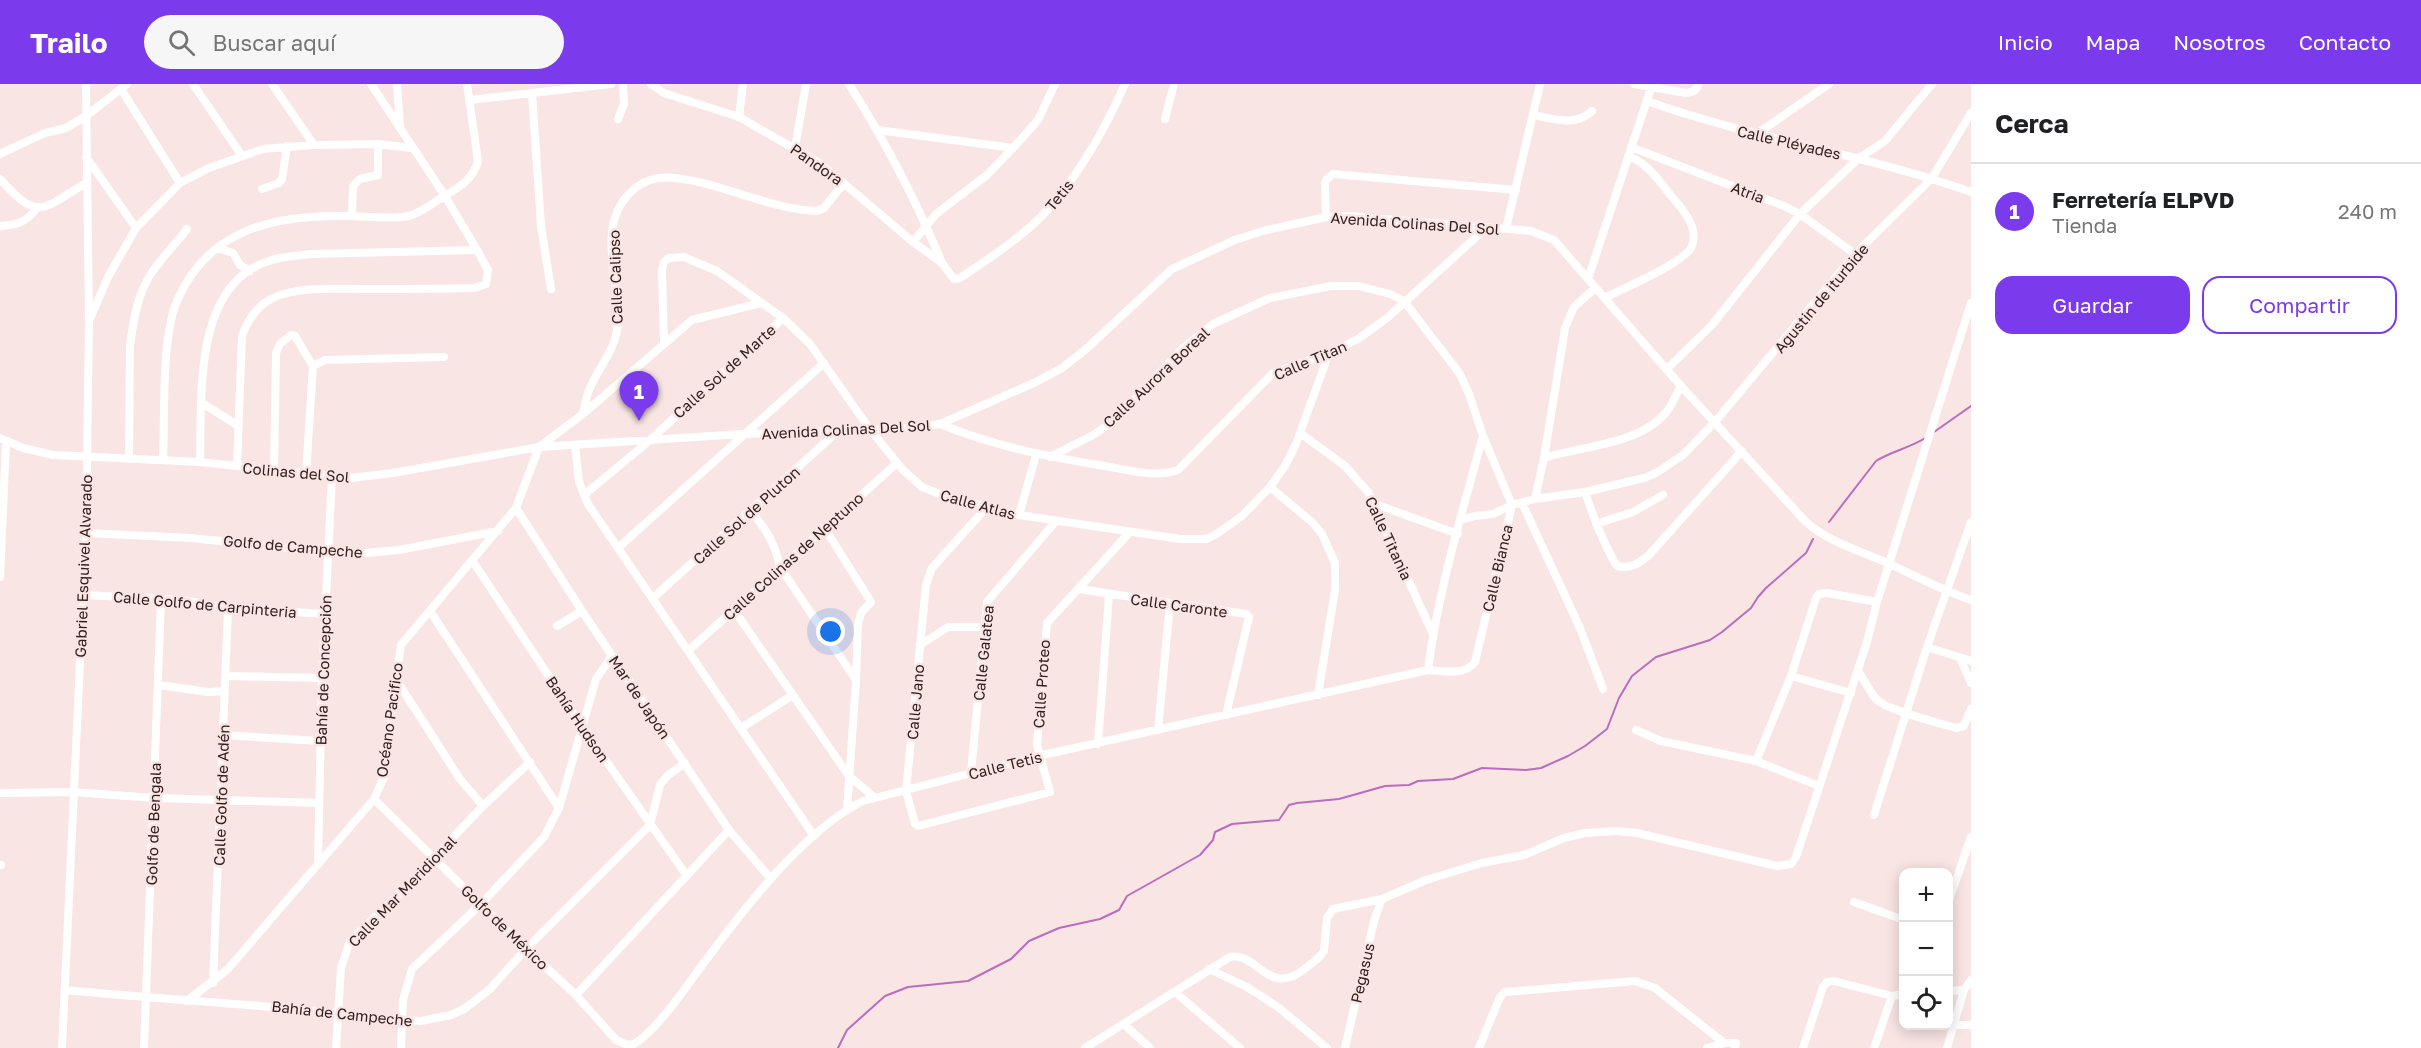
<!DOCTYPE html>
<html lang="es">
<head>
<meta charset="utf-8">
<style>
	body { margin:0; font-family:"Golos Text",sans-serif; background:#f6f6f6; color:#202124 }
	.controls { position:absolute; right:18px; bottom:18px; display:grid; overflow:hidden; border-radius:12px; box-shadow:0 3px 15px #0003 }
	.controls button { width:54px; height:54px; display:grid; place-items:center; padding:0; border:0; border-bottom:2px solid #e0e0e0; background:#fff; color:#202124; font:30px sans-serif }
	.you { position:absolute; left:831px; top:548px; width:21px; height:21px; margin:-15px; border:4px solid #fff; border-radius:50%; background:#1a73e8; box-shadow:0 0 0 9px #1a73e833 }
	.badge { display:grid; place-items:center; width:39px; height:39px; border-radius:50%; background:#7c3aed; color:#fff; font-size:20px; font-weight:700 }
	.pin { position:absolute; translate:-50% -50px; filter:drop-shadow(0 2px 3px #0008) }
	.pin::after { content:''; position:absolute; top:32px; width:21px; height:18px; background:inherit; clip-path:polygon(0 0,100% 0,50% 100%) }
	.list { margin:0; padding:0; list-style:none }
	h2 { display:flex; justify-content:space-between; align-items:center; height:78px; margin:0; padding:0 24px; font-size:26px }
	h2 small { font-size:20px; font-weight:400; color:#757577 }
	.list li { display:grid; grid-template-columns:39px 1fr auto; gap:18px; align-items:center; box-sizing:border-box; height:96px; padding:0 24px; border-top:2px solid #e0e0e0 }
	.list b { display:block; font-size:22px; white-space:nowrap }
	.list p { margin:0; font-size:20px; white-space:nowrap; color:#757577 }
	.list em { font-size:20px; font-style:normal; color:#757577 }
	.actions { display:flex; gap:12px; padding:18px 24px }
	.actions a { flex:1; padding:14px 0; border:2px solid #7c3aed; border-radius:18px; text-align:center; font-size:21px; color:#7c3aed }
	.actions .main { background:#7c3aed; color:#fff }
	.icon { flex:none; width:33px; height:33px; fill:none; stroke:currentColor; stroke-width:2; stroke-linecap:round; stroke-linejoin:round }
	.map { position:relative; flex:none; width:1971px; height:964px; overflow:hidden }
	header { display:flex; align-items:center; gap:36px; box-sizing:border-box; height:84px; padding:0 30px; background:#7c3aed; color:#fff }
	header strong { font-size:28px }
	nav { display:flex; gap:33px; margin-inline-start:auto; font-size:21px }
	.search { width:420px; height:54px; background:#f6f6f6; display:flex; align-items:center; gap:15px; box-sizing:border-box; padding:0 21px; border-radius:33px; color:#757577; font-size:22px }
	main { display:flex }
	aside { flex:1; background:#fff }
	.map>svg:first-child { display:block }
	.lines { fill:none; stroke-linecap:round; stroke-linejoin:round }
	.stream { stroke:#b96dc0; stroke-width:2 }
	.minor { stroke:#fff; stroke-width:8 }
	.labels { text-anchor:middle; dominant-baseline:central; stroke-width:5; stroke-linejoin:round; paint-order:stroke }
	.street-label { font-size:15px; fill:#32201f; stroke:#f9e5e3 }
</style>
</head>
<body>
<header>
<strong>Trailo</strong>
<div class="search"><svg class="icon" aria-label="search" viewBox="0 0 24 24"><circle cx="10" cy="10" r="6"/><path d="M15 15l6 6"/></svg>Buscar aquí</div>
<nav><a>Inicio</a><a>Mapa</a><a>Nosotros</a><a>Contacto</a></nav>
</header>
<main>
<div class="map">
<svg width="1971" height="964" viewBox="0 0 1971 964">
	<rect width="100%" height="100%" fill="#f9e5e3"/>
	<g class="lines">
		<path class="stream" d="M1934,348L1971,322
			M1829,438L1876,377C1892,367 1910,364 1927,353
			M838,964L847,946L885,912L908,903L968,897L1011,875L1029,857L1059,844L1100,835L1119,826L1127,812L1200,771L1213,756L1215,748L1232,740L1279,736L1289,721L1297,719L1339,715L1385,702L1409,701L1418,697L1453,695L1482,684L1526,686L1541,684L1568,672L1585,662L1607,645L1619,614L1632,592L1656,573L1710,556L1722,548L1751,524L1758,513L1766,504L1806,469L1813,455"/>
		<path class="minor" d="M193,0L242,72
			M272,0L314,61
			M397,0L400,41
			M651,0L664,9L739,33L821,80L913,158L942,179L954,195L960,194C994,171 1031,148 1057,115C1085,80 1107,41 1125,0
			M849,0C885,57 916,116 942,179
			M1634,0L1686,9C1693,8 1697,7 1698,0
			M121,5L180,99
			M532,9L541,142L551,205
			M470,16L611,0
			M1647,17C1753,55 1865,70 1971,108
			M1533,31C1554,35 1575,43 1592,27
			M739,33L743,0
			M618,35L624,20L623,0
			M1165,35L1174,0
			M878,46L1013,64
			M1758,49L1829,0
			M1631,63L1784,122L1800,130L1855,170
			M795,64L806,0
			M0,70L45,49L66,44L86,32L127,0
			M86,73L136,144
			M0,95C39,138 41,126 86,99
			M262,105L279,99L282,95L287,62
			M352,132L353,102L360,95L378,91V60
			M1326,133L1325,101L1326,96L1333,90L1516,106
			M0,142C17,141 27,138 37,124
			M1506,145L1540,0
			M913,158L936,130L987,91L1013,64L1038,36L1055,0
			M217,164L233,169L240,181L250,187
			M1588,195L1651,4
			M1604,214C1622,205 1685,179 1692,162C1699,143 1683,126 1672,113C1659,97 1648,79 1628,72
			M90,235L108,193L136,144L180,99L209,84L263,65L314,61L378,60L411,64
			M664,259L662,186L664,178L669,174L684,173L717,187L783,234L810,260L869,344L903,386L922,403L945,412L1019,431L1180,455H1207L1218,449L1242,432L1270,403L1285,382L1296,360L1329,269
			M313,282L325,276L444,273
			M1667,285L1712,241L1800,130L1859,74L1885,57L1932,0
			M202,319L237,341
			M583,330C585,322 586,312 590,304C598,285 614,267 617,246C623,201 592,142 633,106C644,96 659,92 675,94C723,99 768,125 817,127L824,124L844,99
			M940,340C994,362 1048,373 1105,382C1128,386 1155,394 1178,386L1273,289L1329,269L1358,255L1387,234L1485,145
			M1300,349L1345,382L1368,408L1433,550
			M0,354L23,364L53,371L200,378L351,394L393,389L539,363L743,350L909,344L940,340L1034,299L1062,284L1085,266L1172,185L1235,156L1263,147L1326,133L1348,132L1531,147L1554,156L1681,302L1806,438C1830,459 1861,467 1890,480C1917,493 1942,506 1971,516
			M575,361L579,398L588,420L814,752
			M1050,373L1095,350L1117,334L1183,264L1213,240L1270,214L1331,202H1359L1390,210L1404,217L1460,290L1469,310L1483,352L1512,421
			M1544,374L1565,244L1574,223L1595,204
			M129,375L130,261C133,239 137,213 149,193C159,176 175,161 187,145
			M163,376C165,332 161,255 177,217C208,145 274,131 345,132C365,132 389,136 409,132C423,128 435,117 448,110C463,101 473,94 478,77L467,0
			M200,378C202,315 192,201 269,177C282,172 297,172 310,170L477,166
			M237,382L242,252C248,236 257,221 273,214C297,202 337,205 364,205C401,205 437,205 474,204L486,200L488,186L477,166L445,112L371,0
			M274,387L276,269L280,260L291,251L295,252L313,282L306,390
			M1270,403L1313,439L1322,450L1335,479V506L1318,611
			M1585,408C1594,434 1603,459 1617,482C1632,485 1638,480 1649,471L1742,367
			M584,411L649,357L783,234
			M1535,415L1544,374C1584,361 1645,361 1670,323C1674,316 1677,309 1681,302
			M1522,419L1580,544L1603,605
			M1375,420L1458,450
			M987,423L932,484L926,501L906,707L915,740L918,742L1050,708L1037,661L1047,539L1129,449
			M516,424L582,527L729,746L771,795
			M751,427C767,447 774,457 780,483L856,596
			M1019,431L1036,371
			M1461,436L1475,432L1493,430L1512,421L1535,415L1585,408L1644,394L1656,389L1683,371L1715,338L1855,170L1932,94L1971,29
			M1596,440L1633,428L1663,411
			M824,443L871,518L861,529L858,541L856,597L847,725
			M86,449L191,454L328,468L366,469L399,466L498,447
			M619,463L824,279
			M472,476L583,644L687,792
			M0,493L6,358
			M1079,505L1246,530L1249,533L1226,631
			M84,511L182,516L228,524L326,530
			M653,514L838,347
			M734,526L849,692L874,713
			M430,527L559,724
			M557,542L582,527
			M920,561L948,543H984
			M1927,563L1971,577
			M689,566L897,379
			M1960,574L1971,599
			M1428,586C1438,507 1462,429 1483,352
			M1858,587C1864,596 1869,606 1876,615C1886,626 1939,639 1956,644L1964,642L1971,625
			M226,592L322,594
			M1791,592L1851,609
			M395,594L460,695L483,722
			M159,601L208,608L225,607
			M741,644L793,611
			M1158,646L1170,519
			M1636,646L1661,657L1756,677L1819,702
			M223,651L320,657
			M1098,660L1109,511
			M1756,677L1791,592L1816,514L1819,510L1827,509L1877,518
			M971,689L987,518L1056,437
			M0,709L73,708L154,714L319,719
			M374,715L526,865L576,911L616,956L627,961L634,960C657,946 686,903 703,880C742,827 804,746 863,717L1038,672L1428,586C1444,587 1465,592 1475,578L1512,421
			M1874,731L1927,563L1971,438
			M318,780L322,594L332,393
			M0,781H1
			M1854,818L1904,836
			M1948,819L1971,753
			M1209,885L1247,903L1278,923L1327,964
			M213,899L228,524
			M65,906C177,917 290,922 402,936L421,937L451,931L464,925L489,906L526,865L650,741L660,701L667,692L685,679
			M1948,907L1964,906
			M1175,908L1240,964
			M576,911L729,746
			M187,917L228,885L374,715L384,693L392,622L401,561L516,424L539,363L583,330L692,236L761,219
			M1125,941L1150,964
			M1954,941H1971
			M62,964L86,449L89,238L86,0
			M144,964L161,515
			M336,964L341,884L350,857L401,808L483,722L530,678
			M401,964L403,916L412,885L481,820L544,753L559,724L596,595L612,572
			M1085,964L1230,873C1258,867 1268,916 1307,883C1313,878 1320,874 1324,867L1327,834L1333,825L1382,815L1426,796L1482,779L1524,771L1564,754L1585,749L1616,747L1637,749L1777,782L1791,780L1796,773L1867,558L1877,518L1971,219
			M1345,964L1374,837L1382,815
			M1479,964L1500,913L1505,908L1635,897L1655,904L1724,959
			M1707,964L1724,959H1736L1735,964
			M1803,964L1823,903L1827,898L1834,897L1892,912L1904,910
			M1874,964L1892,912
			M1947,964L1964,906L1971,896"/>
	</g>
	<g class="labels">
		<g class="street-label">
			<text transform="translate(1789 58) rotate(13)">Calle Pléyades</text>
			<text transform="translate(817 80) rotate(35)">Pandora</text>
			<text transform="translate(1748 108) rotate(21)">Atria</text>
			<text transform="translate(1059 111) rotate(-51)">Tetis</text>
			<text transform="translate(1415 139) rotate(4)">Avenida Colinas Del Sol</text>
			<text transform="translate(615 193) rotate(-92)">Calle Calipso</text>
			<text transform="translate(1821 214) rotate(-50)">Agustin de iturbide</text>
			<text transform="translate(1310 276) rotate(-23)">Calle Titan</text>
			<text transform="translate(724 287) rotate(-42)">Calle Sol de Marte</text>
			<text transform="translate(1156 293) rotate(-43)">Calle Aurora Boreal</text>
			<text transform="translate(846 345) rotate(-3)">Avenida Colinas Del Sol</text>
			<text transform="translate(296 388) rotate(5)">Colinas del Sol</text>
			<text transform="translate(978 420) rotate(15)">Calle Atlas</text>
			<text transform="translate(746 431) rotate(-42)">Calle Sol de Pluton</text>
			<text transform="translate(1389 454) rotate(65)">Calle Titania</text>
			<text transform="translate(293 462) rotate(5)">Golfo de Campeche</text>
			<text transform="translate(793 472) rotate(-42)">Calle Colinas de Neptuno</text>
			<text transform="translate(83 482) rotate(-88)">Gabriel Esquivel Alvarado</text>
			<text transform="translate(1497 484) rotate(-77)">Calle Bianca</text>
			<text transform="translate(205 520) rotate(5)">Calle Golfo de Carpinteria</text>
			<text transform="translate(1179 521) rotate(8)">Calle Caronte</text>
			<text transform="translate(983 569) rotate(-84)">Calle Galatea</text>
			<text transform="translate(323 586) rotate(-88)">Bahía de Concepción</text>
			<text transform="translate(1041 600) rotate(-86)">Calle Proteo</text>
			<text transform="translate(640 613) rotate(56)">Mar de Japón</text>
			<text transform="translate(915 618) rotate(-85)">Calle Jano</text>
			<text transform="translate(578 635) rotate(56)">Bahía Hudson</text>
			<text transform="translate(389 636) rotate(-82)">Océano Pacifico</text>
			<text transform="translate(1005 681) rotate(-14)">Calle Tetis</text>
			<text transform="translate(221 711) rotate(-88)">Calle Golfo de Adén</text>
			<text transform="translate(153 740) rotate(-88)">Golfo de Bengala</text>
			<text transform="translate(402 807) rotate(-46)">Calle Mar Meridional</text>
			<text transform="translate(505 843) rotate(44)">Golfo de México</text>
			<text transform="translate(1362 889) rotate(-77)">Pegasus</text>
			<text transform="translate(342 929) rotate(6)">Bahía de Campeche</text>
		</g>
	</g>
</svg>
<div class="controls">
<button>+</button>
<button>−</button>
<button><svg class="icon" aria-label="locate" viewBox="0 0 24 24"><circle cx="12" cy="12" r="6"/><path d="M12 2v4M12 18v4M2 12h4M18 12h4"/></svg></button>
</div>
<div class="you"></div>
<div class="pin badge" style="left:639px;top:337px">1</div>
</div>
<aside>
<h2>Cerca<small></small></h2>
<ul class="list">
<li><span class="badge">1</span><div><b>Ferretería ELPVD</b><p>Tienda</p></div><em>240 m</em></li>
</ul>
<div class="actions"><a class="main">Guardar</a><a>Compartir</a></div>
</aside>
</main>
</body>
</html>
